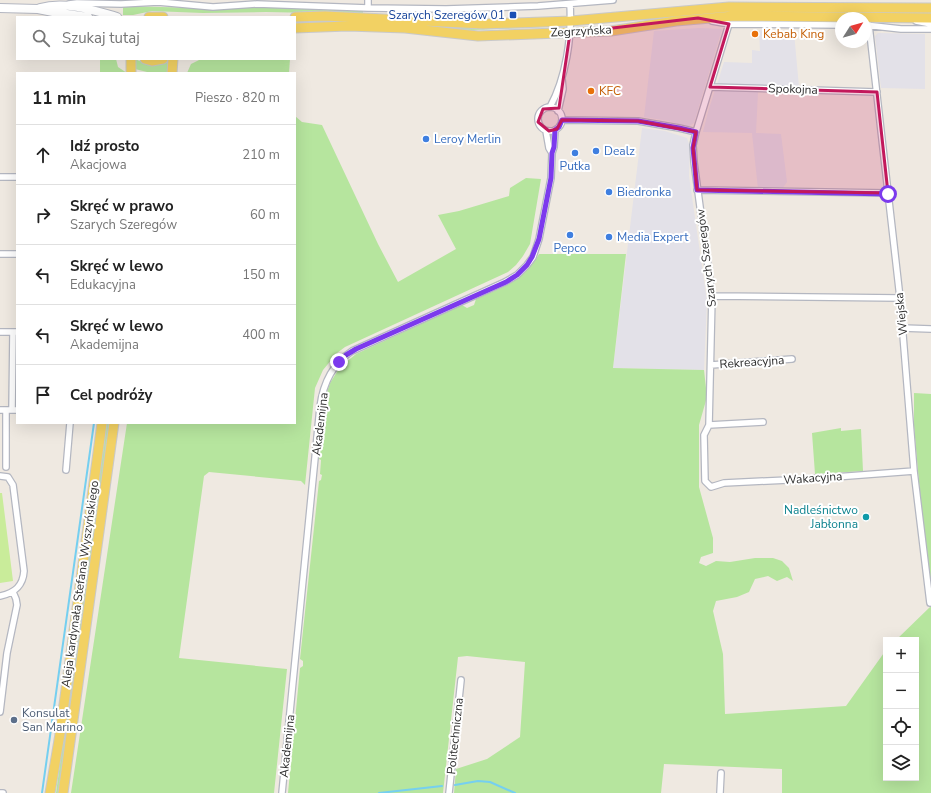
<!DOCTYPE html>
<html lang="pl">
<head>
<meta charset="utf-8">
<style>
	body { margin:0; font-family:"Nunito Sans",sans-serif; background:#f6f6f6; color:#222 }
	.controls { position:absolute; right:12px; bottom:12px; display:grid; overflow:hidden; border-radius:0px; box-shadow:0 4px 16px #0002 }
	.controls button { width:36px; height:36px; display:grid; place-items:center; padding:0; border:0; border-bottom:1px solid #e0e0e0; background:#fff; color:#222; font:20px sans-serif }
	.compass { position:absolute; left:835px; top:12px; width:36px; height:36px; border-radius:50%; background:#fff; box-shadow:0 4px 16px #0002; rotate:53deg }
	.stop { position:absolute; width:12px; height:12px; margin:-9px; border:3px solid #7c3aed; border-radius:50%; background:#fff }
	.stop.end { background:#7c3aed; border-color:#fff; box-shadow:0 1px 4px #0008 }
	.list { margin:0; padding:0; list-style:none }
	h2 { display:flex; justify-content:space-between; align-items:center; height:52px; margin:0; padding:0 16px; font-size:17px }
	h2 small { font-size:13px; font-weight:400; color:#767676 }
	.list li { display:grid; grid-template-columns:26px 1fr auto; gap:12px; align-items:center; box-sizing:border-box; height:60px; padding:0 16px; border-top:1px solid #e0e0e0 }
	.list b { display:block; font-size:15px; white-space:nowrap }
	.list p { margin:0; font-size:13px; white-space:nowrap; color:#767676 }
	.list em { font-size:13px; font-style:normal; color:#767676 }
	.icon { flex:none; width:22px; height:22px; fill:none; stroke:currentColor; stroke-width:2; stroke-linecap:round; stroke-linejoin:round }
	.map { position:relative; flex:none; width:931px; height:793px; overflow:hidden }
	.search { position:absolute; background:#fff; box-shadow:0 4px 16px #0002; left:16px; top:16px; width:280px; height:44px; display:flex; align-items:center; gap:10px; box-sizing:border-box; padding:0 14px; border-radius:0px; color:#767676; font-size:15px }
	.panel { position:absolute; background:#fff; box-shadow:0 4px 16px #0002; left:16px; top:72px; width:280px; height:352px; border-radius:0px }
	.map>svg:first-child { display:block }
	.industrial { fill:#e3e1e8 }
	.green { fill:#b6e59e }
	.pitch { fill:#c9ec9a }
	.lines { fill:none; stroke-linecap:round; stroke-linejoin:round }
	.stream { stroke:#75cff0; stroke-width:2 }
	.minor-casing { stroke:#b4b7c1; stroke-width:8 }
	.secondary-casing { stroke:#b4b7c1; stroke-width:10 }
	.primary-casing { stroke:#c9c9c9; stroke-width:11 }
	.minor { stroke:#fff; stroke-width:5.5 }
	.secondary { stroke:#fff; stroke-width:8 }
	.primary { stroke:#f2d163; stroke-width:9 }
	.route { stroke:#7c3aed; stroke-width:5 }
	.marked { fill:#c2185b; fill-opacity:0.2; stroke:#c2185b; stroke-width:3; stroke-linejoin:round }
	.transit-dot { fill:#1a4fb4; stroke:#fff; stroke-width:1.5 }
	.food-dot { fill:#e8710a; stroke:#fff; stroke-width:1.5 }
	.shop-dot { fill:#3f7fe0; stroke:#fff; stroke-width:1.5 }
	.culture-dot { fill:#0f9aa8; stroke:#fff; stroke-width:1.5 }
	.service-dot { fill:#5c6f8a; stroke:#fff; stroke-width:1.5 }
	.labels { text-anchor:middle; dominant-baseline:central; stroke-width:4; stroke-linejoin:round; paint-order:stroke }
	.transit-label { font-size:12px; fill:#164399; stroke:#fff; text-anchor:end }
	.street-label { font-size:12px; fill:#2e2e2e; stroke:#fff }
	.food-label { font-size:12px; fill:#c56008; stroke:#fff; text-anchor:start }
	.shop-label { font-size:12px; fill:#366cbe; stroke:#fff; text-anchor:start }
	.culture-label { font-size:12px; fill:#0d838f; stroke:#fff; text-anchor:end }
	.service-label { font-size:12px; fill:#4e5e75; stroke:#fff; text-anchor:start }
</style>
</head>
<body>
<div class="map">
<svg width="931" height="793" viewBox="0 0 931 793">
	<rect width="100%" height="100%" fill="#efe9e1"/>
	<path class="industrial" d="M699,28L722,29L694,123L688,127L669,121L644,117L654,31Z
		M759,30L794,32L799,87L717,84L724,62L752,63V50L760,51Z
		M878,33L925,34V89L881,88L875,36Z
		M715,90L758,92L756,133L781,134L787,182L782,189H758L752,133L703,132L708,112Z
		M642,128L665,131L687,138L690,147L689,176L707,301L704,370L613,368Z"/>
	<path class="green" d="M123,6L200,8L272,6L363,9V14L266,12L203,13L152,11L133,15H123Z
		M330,20L488,28L547,27L471,30L372,22H330L295,23V22Z
		M100,59H116L118,67L127,73H100Z
		M135,59C148,65 154,67 168,62L167,72L151,73L135,69Z
		M201,59H290L289,73H187L191,64Z
		M295,116L302,122L322,125L378,244L398,282L456,249L438,215L459,211L509,196L510,188L526,178L541,179L530,244L523,256L516,265L508,272L345,347L337,353L323,370L315,388L305,485L301,481L209,472L204,476L179,658L287,669L274,793H71L127,423H295Z
		M539,254H626L613,368L704,370L707,397L699,425V487L713,538V553L701,557L699,563L706,566L716,561L730,562L755,558H773L782,561L789,568L793,581L787,577L777,581L768,576L755,579L749,592L737,597L716,601L713,611L723,654L725,714L846,706L886,650V778H916V640H896L931,606V793H782V769L664,764L661,793H454L456,769L487,759L520,737L525,662L467,656L458,657L443,793H288L300,668L303,666V661L300,659L319,481L321,480L322,475L320,474L321,460L319,459L327,392L330,383L340,367L356,354L462,305L467,308L474,305L476,299C503,287 523,282 539,254Z
		M914,393L931,394V591L924,538L914,426Z
		M107,423H112L61,793H56Z
		M841,428V431L861,429L863,471L815,474L812,433Z"/>
	<path class="pitch" d="M0,493H2L13,581L0,583Z"/>
	<g class="lines">
		<path class="stream" d="M455,785L478,781L490,782L515,793
			M42,793L94,423
			M379,793L442,786"/>
		<g class="minor-casing">
			<path id="minor" d="M69,4L77,3L121,4L158,2L213,7L257,4L368,8L446,9L538,6L613,0
				M368,8V0
				M712,21L729,24L841,25
				M916,21L931,24
				M729,24L696,132L693,145L694,162L712,296L709,425L704,435L705,481L711,487L724,483L809,479L914,471
				M865,25L901,29H931
				M869,25L900,298L914,471L930,603
				M710,87L877,92
				M550,107C566,78 572,37 570,4
				M538 119a12 12 0 1 1 24 0a12 12 0 1 1-24 0Z
				M558,111L563,89L562,79
				M562,120L638,121L679,128L696,132
				M546,131L549,148L552,153
				M0,177H17
				M697,190L888,193
				M0,254H17
				M712,296L900,298
				M902,328L931,329
				M0,332H17
				M711,365L792,359
				M0,410H17
				M12,410L13,332
				M709,425L763,422
				M6,467V410
				M66,470L70,423
				M0,476L8,477L13,485L24,571C23,586 15,593 0,596
				M0,712L7,653L17,605L16,599L13,592
				M0,793H3
				M282,793L320,407C323,384 332,364 352,351L505,282L517,275L527,265L533,257L539,239L551,178L552,153L554,147L555,130
				M449,793L461,680
				M720,793L721,773"/>
		</g>
		<g class="secondary-casing">
			<path id="secondary" d="M0,8L38,9L53,12L88,17
				M40,8C65,1 93,10 117,17"/>
		</g>
		<g class="primary-casing">
			<path id="primary" d="M149,17H163
				M295,17L325,16L483,24L571,21L729,7L931,8
				M295,28L348,26L405,28L478,36L611,31L676,21L734,16L931,18
				M145,59L152,61L163,59
				M131,73V59
				M172,73L173,59
				M50,793L60,734L102,423
				M63,793L114,423"/>
		</g>
		<use href="#minor" class="minor"/>
		<use href="#secondary" class="secondary"/>
		<use href="#primary" class="primary"/>
	</g>
	<g class="lines">
		<path class="route" d="M339,362L346,355L356,349L506,282L517,275L527,265L532,257L539,239L551,178L552,153L554,147L555,130L559,127L562,120L638,121L679,128L696,132L693,148L697,190L888,194"/>
	</g>
	<path class="marked" d="M698,18L729,24L710,87L877,92L888,193L697,190L693,148L696,132L638,121L562,120L557,129L549,131L538,122L543,109L559,108L570,33Z"/>
	<rect class="transit-dot" x="509" y="11" width="8" height="8" rx="2"/>
	<g class="food-dot">
		<circle cx="755" cy="34" r="4"/>
		<circle cx="591" cy="91" r="4"/>
	</g>
	<g class="shop-dot">
		<circle cx="426" cy="139" r="4"/>
		<circle cx="596" cy="151" r="4"/>
		<circle cx="575" cy="153" r="4"/>
		<circle cx="609" cy="192" r="4"/>
		<circle cx="570" cy="235" r="4"/>
		<circle cx="609" cy="237" r="4"/>
	</g>
	<circle class="culture-dot" cx="866" cy="517" r="4"/>
	<circle class="service-dot" cx="14" cy="720" r="4"/>
	<g class="labels">
		<g class="transit-label">
			<text x="505" y="15">Szarych Szeregów 01</text>
		</g>
		<g class="street-label">
			<text transform="translate(581 31) rotate(-3)">Zegrzyńska</text>
			<text transform="translate(793 89) rotate(2)">Spokojna</text>
			<text transform="translate(706 258) rotate(-97)">Szarych Szeregów</text>
			<text transform="translate(901 314) rotate(-96)">Wiejska</text>
			<text transform="translate(752 362) rotate(-4)">Rekreacyjna</text>
			<text transform="translate(320 424) rotate(-83)">Akademijna</text>
			<text transform="translate(813 478) rotate(-4)">Wakacyjna</text>
			<text transform="translate(80 584) rotate(-82)">Aleja kardynała Stefana Wyszyńskiego</text>
			<text transform="translate(455 736) rotate(-84)">Politechniczna</text>
			<text transform="translate(287 746) rotate(-84)">Akademijna</text>
		</g>
		<g class="food-label">
			<text x="763" y="34">Kebab King</text>
			<text x="599" y="91">KFC</text>
		</g>
		<g class="shop-label">
			<text x="434" y="139">Leroy Merlin</text>
			<text x="604" y="151">Dealz</text>
			<text x="575" y="166" text-anchor="middle">Putka</text>
			<text x="617" y="192">Biedronka</text>
			<text x="617" y="237">Media Expert</text>
			<text x="570" y="248" text-anchor="middle">Pepco</text>
		</g>
		<g class="culture-label">
			<text x="858" y="510">Nadleśnictwo<tspan x="858" dy="14">Jabłonna</tspan></text>
		</g>
		<g class="service-label">
			<text x="22" y="713">Konsulat<tspan x="22" dy="14">San Marino</tspan></text>
		</g>
	</g>
</svg>
<div class="controls">
<button>+</button>
<button>−</button>
<button><svg class="icon" aria-label="locate" viewBox="0 0 24 24"><circle cx="12" cy="12" r="6"/><path d="M12 2v4M12 18v4M2 12h4M18 12h4"/></svg></button>
<button><svg class="icon" aria-label="layers" viewBox="0 0 24 24"><path d="M12 4l9 5-9 5-9-5zM3 14l9 5 9-5"/></svg></button>
</div>
<svg class="compass" viewBox="-18 -18 36 36"><path d="M0-13l5 13h-10z" fill="#e53935"/><path d="M0 13l5-13h-10z" fill="#767676"/></svg>
<div class="stop" style="left:888px;top:194px"></div>
<div class="stop end" style="left:339px;top:362px"></div>
<div class="search"><svg class="icon" aria-label="search" viewBox="0 0 24 24"><circle cx="10" cy="10" r="6"/><path d="M15 15l6 6"/></svg>Szukaj tutaj</div>
<section class="panel">
<h2>11 min<small>Pieszo · 820 m</small></h2>
<ul class="list">
<li><svg class="icon" aria-label="ahead" viewBox="0 0 24 24"><path d="M12 20V5M6 11l6-6 6 6"/></svg><div><b>Idź prosto</b><p>Akacjowa</p></div><em>210 m</em></li>
<li><svg class="icon" aria-label="right" viewBox="0 0 24 24"><path d="M7 20v-9h11M14 6l5 5-5 5"/></svg><div><b>Skręć w prawo</b><p>Szarych Szeregów</p></div><em>60 m</em></li>
<li><svg class="icon" aria-label="left" viewBox="0 0 24 24"><path d="M17 20v-9H6M10 6l-5 5 5 5"/></svg><div><b>Skręć w lewo</b><p>Edukacyjna</p></div><em>150 m</em></li>
<li><svg class="icon" aria-label="left" viewBox="0 0 24 24"><path d="M17 20v-9H6M10 6l-5 5 5 5"/></svg><div><b>Skręć w lewo</b><p>Akademijna</p></div><em>400 m</em></li>
<li><svg class="icon" aria-label="arrive" viewBox="0 0 24 24"><path d="M6 21V4h12l-3 4 3 4H6"/></svg><div><b>Cel podróży</b></div></li>
</ul>
</section>
</div>
</body>
</html>
